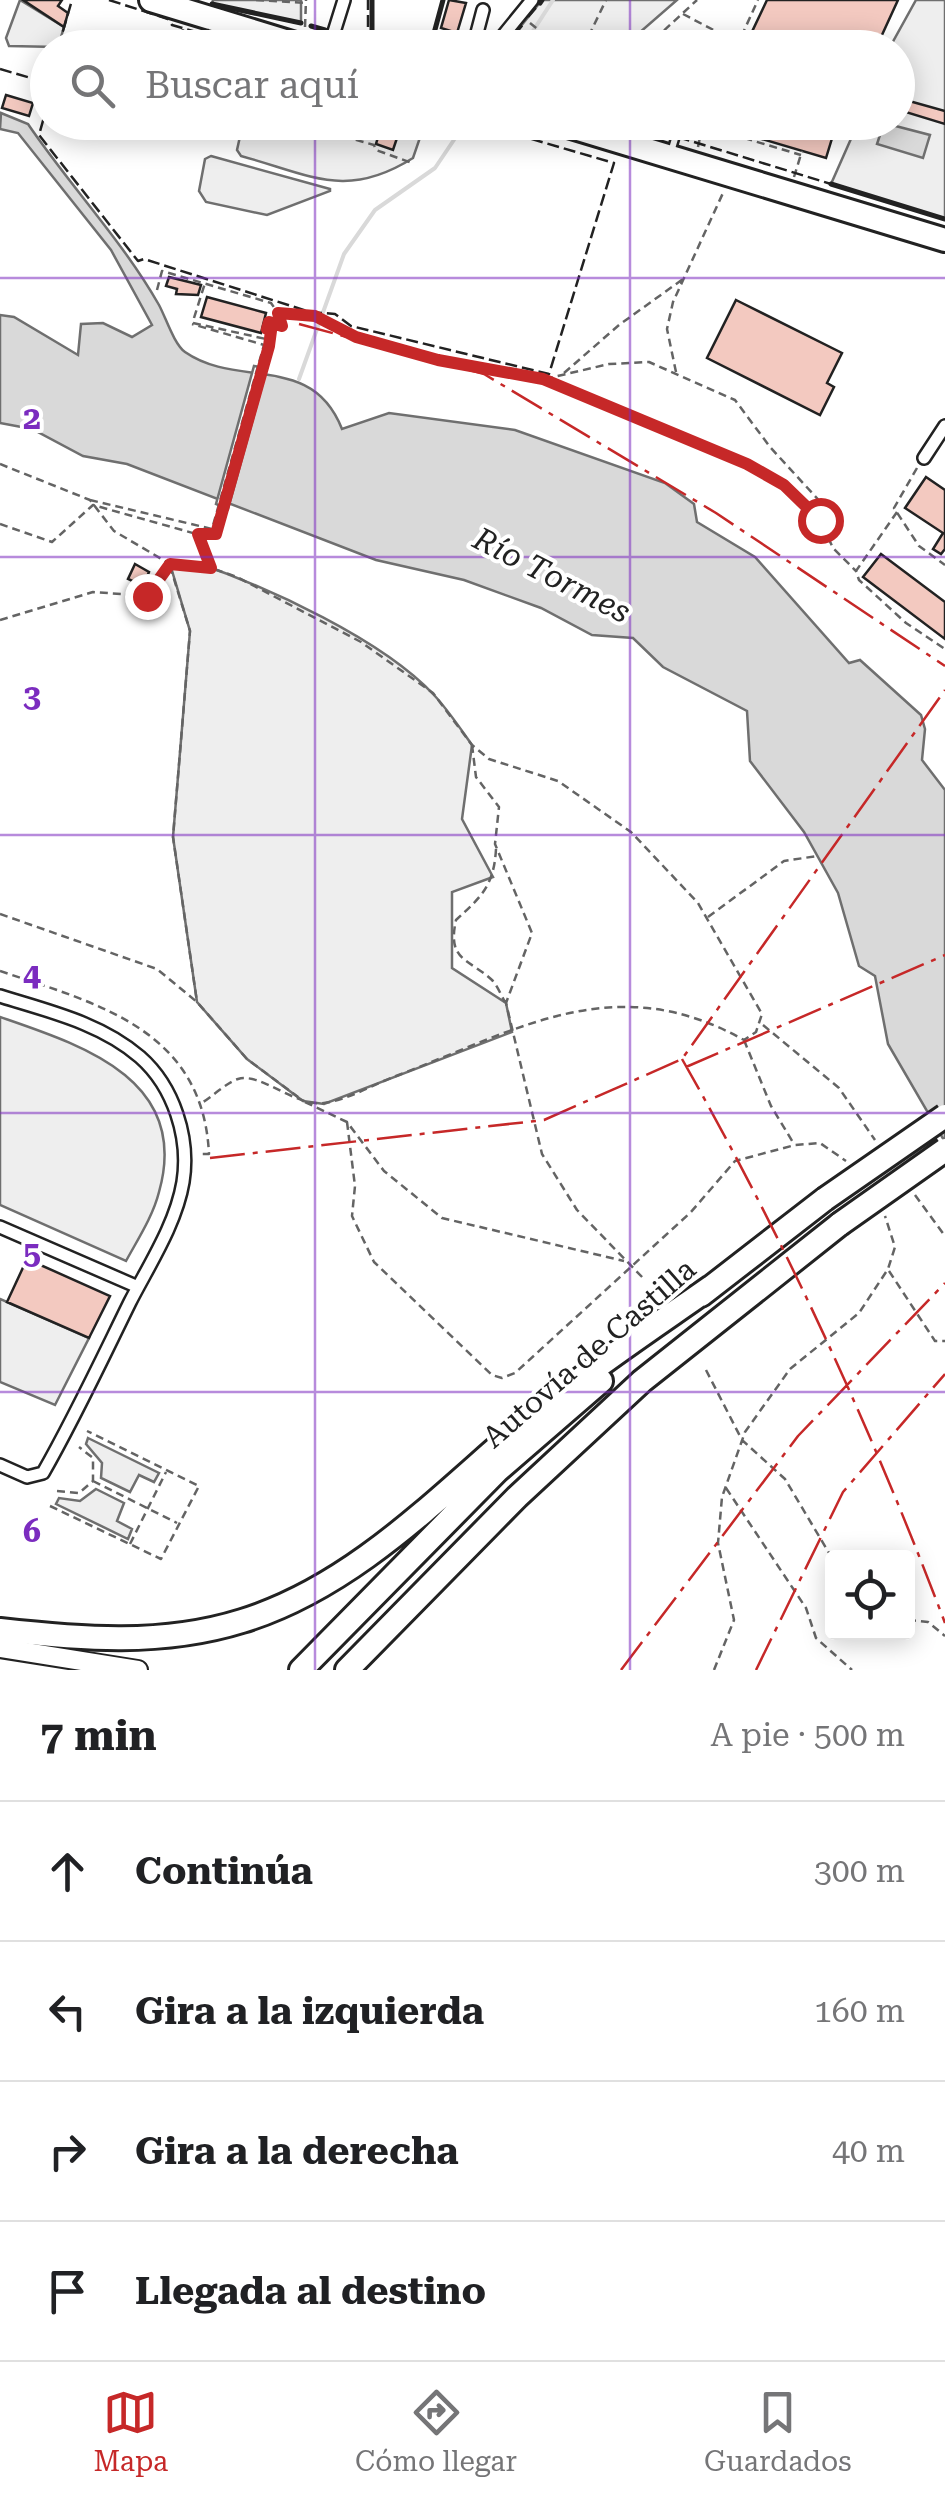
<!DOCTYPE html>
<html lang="es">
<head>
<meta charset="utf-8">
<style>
	body { margin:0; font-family:"Roboto Serif",serif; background:#f2f2f2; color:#202124 }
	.controls { position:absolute; right:30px; bottom:30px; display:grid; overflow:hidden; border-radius:10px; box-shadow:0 5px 25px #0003 }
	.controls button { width:90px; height:90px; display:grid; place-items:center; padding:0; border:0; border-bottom:2px solid #e0e0e0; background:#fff; color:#202124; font:50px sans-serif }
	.stop { position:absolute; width:30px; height:30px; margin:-22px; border:8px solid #c62828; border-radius:50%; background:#fff }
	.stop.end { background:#c62828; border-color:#fff; box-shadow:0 2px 10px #0008 }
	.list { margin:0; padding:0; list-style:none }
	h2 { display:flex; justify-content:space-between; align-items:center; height:130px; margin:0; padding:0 40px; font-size:42px }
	h2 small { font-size:32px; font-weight:400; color:#757577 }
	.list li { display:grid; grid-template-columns:65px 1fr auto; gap:30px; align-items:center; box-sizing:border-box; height:140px; padding:0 40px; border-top:2px solid #e0e0e0 }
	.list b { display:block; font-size:38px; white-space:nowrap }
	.list em { font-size:32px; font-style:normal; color:#757577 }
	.icon { flex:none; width:55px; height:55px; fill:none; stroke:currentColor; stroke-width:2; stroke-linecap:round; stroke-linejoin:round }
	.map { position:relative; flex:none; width:945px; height:1670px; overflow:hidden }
	.search { position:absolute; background:#fff; box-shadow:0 5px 25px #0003; left:30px; right:30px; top:30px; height:110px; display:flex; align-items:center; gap:25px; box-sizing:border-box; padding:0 35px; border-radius:55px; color:#757577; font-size:38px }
	.sheet { height:690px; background:#fff }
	nav { display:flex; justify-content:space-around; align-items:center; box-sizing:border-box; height:140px; border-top:2px solid #e0e0e0; background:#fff; font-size:28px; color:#757577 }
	nav a { display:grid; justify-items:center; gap:5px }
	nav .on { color:#c62828 }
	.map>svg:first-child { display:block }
	.green { fill:#eee; stroke:#6f6f6f; stroke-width:2.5 }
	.water { fill:#d9d9d9; stroke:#6f6f6f; stroke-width:2.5 }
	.pier { fill:#fff; stroke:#6f6f6f; stroke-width:2.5 }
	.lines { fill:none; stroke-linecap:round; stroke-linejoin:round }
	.stream { stroke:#d9d9d9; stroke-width:4 }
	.building { fill:#f3c9c0; stroke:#222; stroke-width:2.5 }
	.lane-casing { stroke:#222; stroke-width:11 }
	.street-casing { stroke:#222; stroke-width:16 }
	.primary-casing { stroke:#222; stroke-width:22 }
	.highway-casing { stroke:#222; stroke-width:28 }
	.path { stroke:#646464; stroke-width:2.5; stroke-dasharray:8 5; stroke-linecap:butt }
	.lane { stroke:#fff; stroke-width:6 }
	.street { stroke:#fff; stroke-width:11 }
	.primary { stroke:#fff; stroke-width:18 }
	.highway { stroke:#fff; stroke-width:22 }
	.highway-bridge-casing { stroke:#222; stroke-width:28; stroke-linecap:butt }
	.highway-bridge { stroke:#fff; stroke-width:22 }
	.fence { stroke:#222; stroke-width:2.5; stroke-dasharray:12 5; stroke-linecap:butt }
	.wall { stroke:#222; stroke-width:5 }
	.power { stroke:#c62828; stroke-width:2.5; stroke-dasharray:35 8 5 8; stroke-linecap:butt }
	.route { stroke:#c62828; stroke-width:12 }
	.grid { fill:none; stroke:#7b2cbf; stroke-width:2.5; stroke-opacity:0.55 }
	.labels { text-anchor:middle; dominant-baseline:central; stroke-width:8; stroke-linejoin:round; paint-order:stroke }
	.street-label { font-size:30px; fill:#222; stroke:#fff }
	.water-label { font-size:32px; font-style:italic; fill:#222; stroke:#fff }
	.grid-label { font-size:32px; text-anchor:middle; font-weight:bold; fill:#7b2cbf; stroke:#fff; stroke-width:8; stroke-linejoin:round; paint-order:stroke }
</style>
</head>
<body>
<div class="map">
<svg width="945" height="1670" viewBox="0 0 945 1670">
	<rect width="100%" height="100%" fill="#fff"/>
	<path class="green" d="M20,0L64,27L58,47L9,46L6,38Z
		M213,0H301V23C270,15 242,14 212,4Z
		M542,0H677L623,47H504Z
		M916,0H945V219L831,184L858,123L898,122V48L890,47Z
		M243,123H425L413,158C346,200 311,175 241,156L237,150Z
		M211,156L330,189V191L267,215L206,202L199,191L205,159Z
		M197,563C268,587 383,640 434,695C448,710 460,728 472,745L462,819L493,877L452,892V968L506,1003L512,1032L324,1104L303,1101L247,1059L197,1002L173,837L190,631L170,564Z
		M0,1017C81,1045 191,1079 159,1192C153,1216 138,1239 126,1261L0,1205Z
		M0,1299L89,1338L55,1405L0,1382Z
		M88,1438L159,1473L154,1482L139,1475L130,1492L101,1478L102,1463L86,1444Z
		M96,1489L124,1503L117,1521L132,1529L128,1539L56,1504L59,1498L80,1501Z"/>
	<path class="water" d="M1,113L28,124C70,186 122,240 159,305C166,318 174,344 185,352C238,389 312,352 342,429L389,413L515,430L665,483L694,504L697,522L755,557L849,663L860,660L921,715L925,729L922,760L945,790V1142L888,1044L875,976L859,966L838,893L804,832L750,761L747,711L663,667L633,638L592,635L541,608L464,580L376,560L127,464L83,456L32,429L0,423V315L14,317L78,355L81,324L103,323L132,337L152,325L111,250L18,133L0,129Z
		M884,123L930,135L923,158L877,144Z"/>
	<path class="pier" d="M254,366L267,368L228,509L216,504Z"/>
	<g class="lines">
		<path class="stream" d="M522,48L553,0
			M299,379L344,254L375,210L435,168L466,122"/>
	</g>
	<path class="building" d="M23,0H62L58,6L68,13L64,27Z
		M449,0L466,3L457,33L441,28Z
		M767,0H898L876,48H775L750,36Z
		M6,95L33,103L29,116L2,108Z
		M902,99L945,111V124L899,110Z
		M726,122H837L826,158L725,128Z
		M381,127L399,132L393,150L376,144Z
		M169,277L201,285L198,295L176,294L177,289L166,286Z
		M207,297L266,313L261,333L201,317Z
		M736,300L842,353L827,383L834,387L820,415L707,358Z
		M926,477L945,490V549L941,554L933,549L943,533L905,508Z
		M881,554L945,602V639L863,577Z
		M135,564L149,572L143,586L128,579Z
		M27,1259L110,1296L89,1338L7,1302Z"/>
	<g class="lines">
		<g class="lane-casing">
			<path id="lane" d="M671,152L680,122"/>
		</g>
		<g class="street-casing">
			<path id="street" d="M329,48L344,0
				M473,48L483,10
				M493,48L532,0
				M924,458L945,426
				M0,996C48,1011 101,1023 140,1057C174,1087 190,1138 183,1182C176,1224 149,1265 130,1302C102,1359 75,1417 43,1473L27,1477L0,1465
				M0,1227L138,1287"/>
		</g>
		<g class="primary-casing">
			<path id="primary" d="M0,1648L138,1670"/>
		</g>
		<g class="highway-casing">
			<path id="highway" d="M151,0L308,48
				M555,122L945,240
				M701,1295L825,1199
				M0,1630C81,1639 162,1646 242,1621C369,1582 460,1472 562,1393C610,1356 661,1322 711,1287
				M301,1670L497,1471L601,1381
				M347,1670L517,1497L642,1381L840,1224"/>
		</g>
		<path class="path" d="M256,0L306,3
			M683,14L748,48
			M530,23L561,48
			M305,27L306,0
			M659,37L682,48
			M181,48L183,29
			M583,48L606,0
			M645,48L697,0
			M736,48L758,0
			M304,122L306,134H317L321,130L374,145L376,150L412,163
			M707,127L801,155
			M698,147L703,122
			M794,177L802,151
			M157,290L162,271L271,303L278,313L315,316L357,337L439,360L543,379L747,464L784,485L820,520L833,548L856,571
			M194,318L205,283
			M193,323L266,339L267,343
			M676,372L667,329L673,302L723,193
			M564,373L619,325L683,279
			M545,379L609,364L649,362L735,400L770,447L825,507L832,543
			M0,464L90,500L114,531L170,564L197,563L237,577L361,642L433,693L472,745L489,759L558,781L631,832L698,903L762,1014L756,1032L744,1040C615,968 520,1029 396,1076C374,1084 348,1100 324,1103C295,1107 261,1072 238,1079C226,1083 212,1097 200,1104
			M917,468L894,508L919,546L945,565
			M90,500L212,529L264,345L192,324
			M897,512L856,571L859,580L906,623L945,649
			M0,524L52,542L93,505L207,537L216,535L269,347V322L283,326
			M199,537L211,567
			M170,566L190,631L173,837L197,1002
			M0,620L93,592L147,596L169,566
			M472,745L476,777L499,807L495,844L532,933L506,1003L542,1154L577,1210L645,1280
			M496,849C494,886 481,897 456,920C447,961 468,958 492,980C497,985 501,995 505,1002
			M0,914L157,969L197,1002L247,1059L298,1097
			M708,917L784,861L817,856
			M0,971C99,1004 203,1030 209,1154H202
			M763,1025L839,1088L875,1140
			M744,1040L771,1106L794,1144
			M305,1102L347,1122L384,1171L442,1218L624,1261
			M347,1122L355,1186L352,1216L374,1262L492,1375L502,1378L515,1373L691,1212L735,1161L795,1145L820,1143L846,1161
			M915,1195L945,1236
			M889,1271L935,1341H945
			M706,1370L742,1440L785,1479L832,1558
			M93,1481L177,1523
			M726,1488L806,1608L816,1638L852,1670
			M57,1491L79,1493L93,1481V1458L79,1447
			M50,1506L161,1559L199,1486L87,1431
			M130,1544L166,1472
			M908,1620L928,1622L945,1636
			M714,1670L734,1620L718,1543L722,1497L745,1432L790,1369L859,1313L888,1269L895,1247L885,1216"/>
		<use href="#lane" class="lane"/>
		<use href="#street" class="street"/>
		<use href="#primary" class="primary"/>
		<use href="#highway" class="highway"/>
		<g class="highway-bridge-casing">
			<path id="highway-bridge" d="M825,1199L945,1116
				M840,1224L945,1150"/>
		</g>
		<use href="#highway-bridge" class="highway-bridge"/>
		<path class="fence" d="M109,0L168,19L172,25L196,32L209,30
			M528,17L540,3
			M233,37L268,48
			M368,44V0
			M58,48L72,0
			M504,48L525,22
			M0,69L48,83
			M48,103L39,135L138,261L144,259L310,312L335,314L351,326L549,374L614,163L473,122
			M629,122L831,184"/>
		<path class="wall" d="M372,0V45L380,48
			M540,3L542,0
			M212,4L301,23
			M311,26L325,30
			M348,38L372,45
			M430,48L443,0
			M831,184L945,219"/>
		<path class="power" d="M299,324L484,374L716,513L945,666
			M682,1059C784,1238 872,1430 945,1623
			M686,1067L945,955
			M210,1158L544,1120L682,1059L945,690
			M621,1670L798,1436L945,1283
			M756,1670L843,1492L945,1374"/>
	</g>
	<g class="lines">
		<path class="route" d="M147,596L170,564L211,568L198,534H216L269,346L271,331L267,329L269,322L282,326L278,313L315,316L356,337L438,360L543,379L747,464L784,485L820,520"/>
	</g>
	<path class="grid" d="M315,0V48M630,0V48M315,122V1670M630,122V1670M0,278H945M0,557H945M0,835H945M0,1113H945M0,1392H945"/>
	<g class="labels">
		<g class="street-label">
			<text transform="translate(589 1353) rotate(-41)">Autovía de Castilla</text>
		</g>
		<g class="water-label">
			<text transform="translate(552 575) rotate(27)">Río Tormes</text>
		</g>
	</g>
	<g class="grid-label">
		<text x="32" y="429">2</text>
		<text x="32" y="707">3</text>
		<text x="32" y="986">4</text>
		<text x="32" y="1264">5</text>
		<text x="32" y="1542">6</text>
	</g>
</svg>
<div class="controls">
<button><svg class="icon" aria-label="locate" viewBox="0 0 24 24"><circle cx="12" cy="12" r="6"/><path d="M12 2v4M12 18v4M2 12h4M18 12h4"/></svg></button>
</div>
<div class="stop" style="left:820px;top:520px"></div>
<div class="stop end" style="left:147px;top:596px"></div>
<div class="search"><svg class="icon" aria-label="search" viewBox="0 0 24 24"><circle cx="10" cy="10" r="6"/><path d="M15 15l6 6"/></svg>Buscar aquí</div>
</div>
<section class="sheet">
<h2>7 min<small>A pie · 500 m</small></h2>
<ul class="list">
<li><svg class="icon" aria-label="ahead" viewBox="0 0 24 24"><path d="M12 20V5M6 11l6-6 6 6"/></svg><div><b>Continúa</b></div><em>300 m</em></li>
<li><svg class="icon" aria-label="left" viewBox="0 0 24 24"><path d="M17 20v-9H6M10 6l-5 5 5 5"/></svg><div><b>Gira a la izquierda</b></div><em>160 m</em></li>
<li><svg class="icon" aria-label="right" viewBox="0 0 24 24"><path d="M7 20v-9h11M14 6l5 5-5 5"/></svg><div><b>Gira a la derecha</b></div><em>40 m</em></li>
<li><svg class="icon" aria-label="arrive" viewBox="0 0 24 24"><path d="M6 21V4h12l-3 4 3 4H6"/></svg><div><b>Llegada al destino</b></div></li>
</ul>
</section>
<nav>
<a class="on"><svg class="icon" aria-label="map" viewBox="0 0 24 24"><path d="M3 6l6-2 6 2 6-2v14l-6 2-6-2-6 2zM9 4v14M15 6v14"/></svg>Mapa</a>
<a><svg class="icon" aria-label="directions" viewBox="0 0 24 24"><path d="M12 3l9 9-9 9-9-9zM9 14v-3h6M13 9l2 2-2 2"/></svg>Cómo llegar</a>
<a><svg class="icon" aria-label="saved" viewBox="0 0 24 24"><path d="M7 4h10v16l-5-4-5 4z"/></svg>Guardados</a>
</nav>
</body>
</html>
